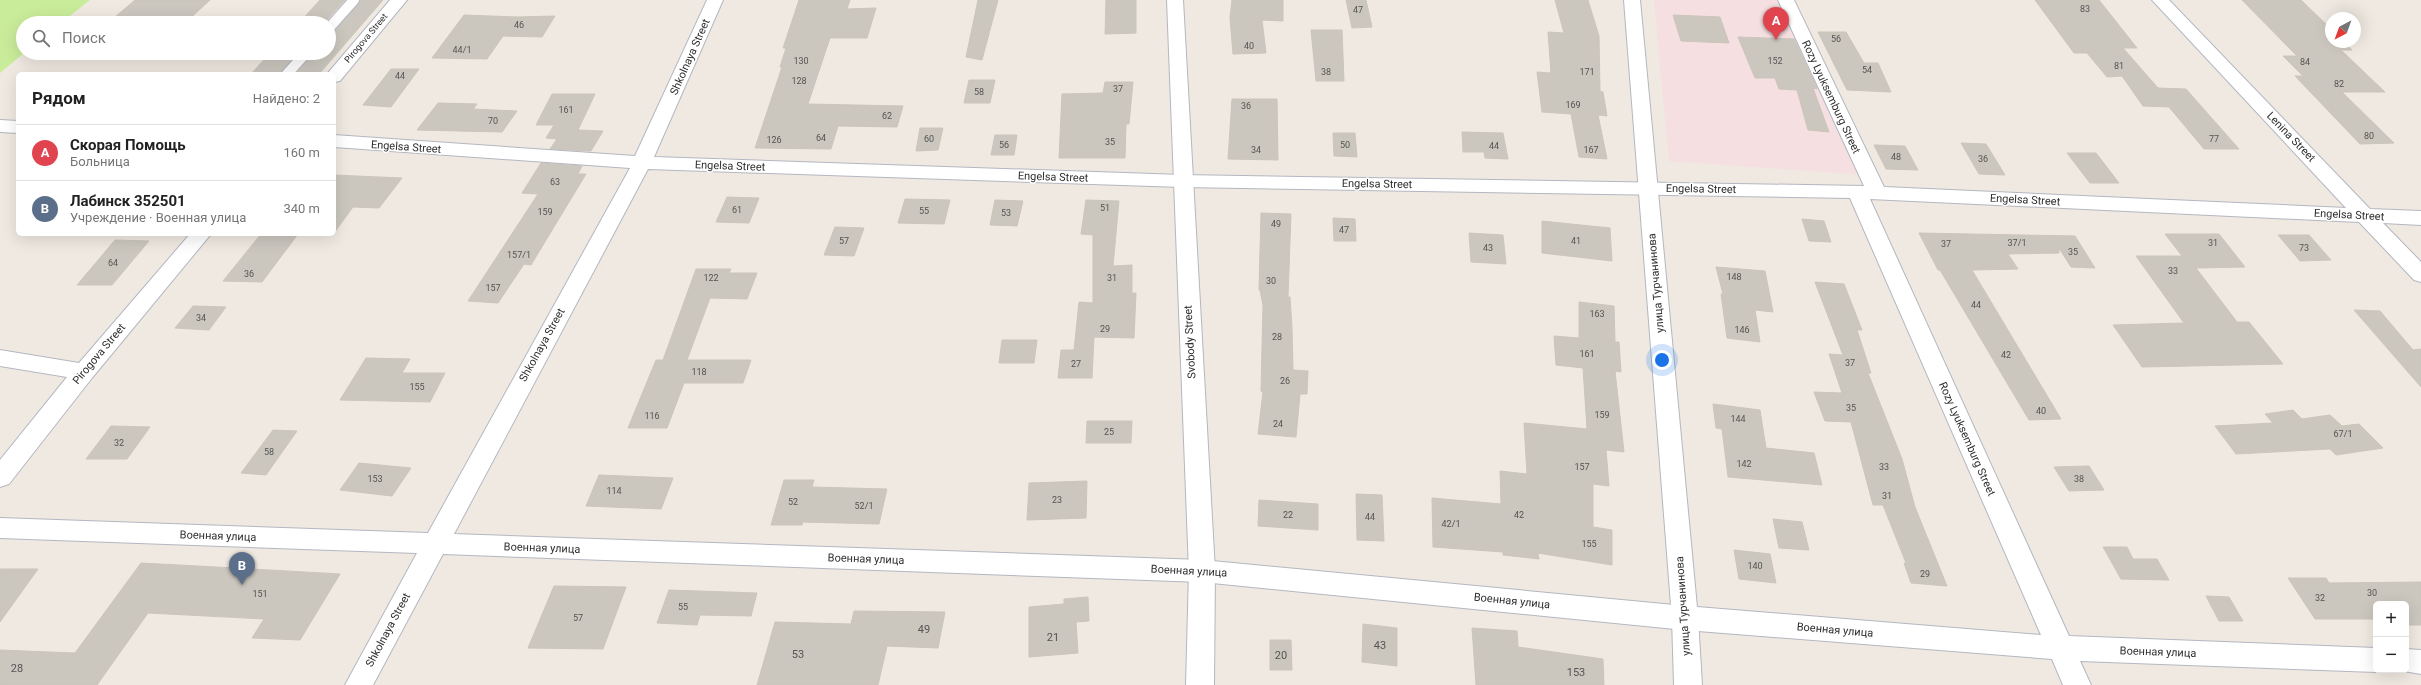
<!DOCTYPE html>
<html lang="ru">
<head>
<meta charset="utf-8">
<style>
	body { margin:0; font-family:Roboto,sans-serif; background:#f6f6f6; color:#222 }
	.controls { position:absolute; right:12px; bottom:12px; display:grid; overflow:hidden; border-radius:6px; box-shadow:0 4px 16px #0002 }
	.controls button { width:36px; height:36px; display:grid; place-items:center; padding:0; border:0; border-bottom:1px solid #e0e0e0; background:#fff; color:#222; font:20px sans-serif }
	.compass { position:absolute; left:2325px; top:12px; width:36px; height:36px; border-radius:50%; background:#fff; box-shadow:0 4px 16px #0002; rotate:221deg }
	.you { position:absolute; left:1662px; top:360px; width:14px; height:14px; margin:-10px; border:3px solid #fff; border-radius:50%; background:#1a73e8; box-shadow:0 0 0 6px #1a73e833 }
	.badge { display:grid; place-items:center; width:26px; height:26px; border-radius:50%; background:#d93025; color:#fff; font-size:13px; font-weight:700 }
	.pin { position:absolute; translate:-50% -33px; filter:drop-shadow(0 1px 2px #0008) }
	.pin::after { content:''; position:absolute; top:21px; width:14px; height:12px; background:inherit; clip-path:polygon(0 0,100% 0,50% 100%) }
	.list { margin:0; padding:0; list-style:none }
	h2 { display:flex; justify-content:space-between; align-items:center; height:52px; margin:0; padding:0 16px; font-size:17px }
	h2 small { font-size:13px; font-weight:400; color:#767676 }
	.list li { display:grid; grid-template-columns:26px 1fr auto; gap:12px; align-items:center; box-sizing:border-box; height:56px; padding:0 16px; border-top:1px solid #e0e0e0 }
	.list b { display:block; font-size:15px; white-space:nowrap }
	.list p { margin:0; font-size:13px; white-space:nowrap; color:#767676 }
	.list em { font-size:13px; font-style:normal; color:#767676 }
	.icon { flex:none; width:22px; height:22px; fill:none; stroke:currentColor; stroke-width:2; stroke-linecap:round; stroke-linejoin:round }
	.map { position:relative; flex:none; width:2421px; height:685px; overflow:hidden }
	.search { position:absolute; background:#fff; box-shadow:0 4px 16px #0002; left:16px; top:16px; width:320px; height:44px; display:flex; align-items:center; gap:10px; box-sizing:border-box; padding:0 14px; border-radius:22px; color:#767676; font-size:15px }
	.panel { position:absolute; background:#fff; box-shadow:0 4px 16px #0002; left:16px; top:72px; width:320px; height:164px; border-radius:6px }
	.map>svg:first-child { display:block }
	.medical { fill:#f5dfe0 }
	.pitch { fill:#c9ec9a }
	.building { fill:#cbc7bf; stroke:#cbc5ba }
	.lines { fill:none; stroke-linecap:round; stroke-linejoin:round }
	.lane-casing { stroke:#b4b7c1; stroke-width:12 }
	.street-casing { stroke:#b4b7c1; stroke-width:2 }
	.secondary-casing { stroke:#b4b7c1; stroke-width:2 }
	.lane { stroke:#fff; stroke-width:10 }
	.street { fill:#fff; fill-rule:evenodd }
	.secondary { fill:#fff; fill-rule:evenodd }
	.labels { text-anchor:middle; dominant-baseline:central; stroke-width:3; stroke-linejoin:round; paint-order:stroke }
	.number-label { font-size:9px; fill:#555452 }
	.far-street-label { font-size:9px; fill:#2e2e2e; stroke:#fff }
	.street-label { font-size:11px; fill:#2e2e2e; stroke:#fff }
	.near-number-label { font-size:11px; fill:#555452 }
</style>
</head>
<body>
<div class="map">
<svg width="2421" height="685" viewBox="0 0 2421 685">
	<rect width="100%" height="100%" fill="#efe9e1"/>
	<path class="medical" d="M1654,0H1776L1864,175L1669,161Z"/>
	<path class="pitch" d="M0,0H90L61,23H23L24,53L0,73Z"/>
	<path class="building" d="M135,0H210L185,23H108Z
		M320,0H345L324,23H299Z
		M361,0H383L319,74H296L313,53H329V35L334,32Z
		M799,0H850L847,9L876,8L867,38H830L808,104L903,106L897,127L838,126L831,149L755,148L782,67H780L786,48H783Z
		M978,0H998L982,60L966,57Z
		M1106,0H1136V33L1105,34Z
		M1232,0H1283V21L1262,20L1266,53L1233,54L1230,18Z
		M1346,0H1366L1372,27L1352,28Z
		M1555,0H1588L1599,36L1600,91L1603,92L1607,116L1598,115L1607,159L1579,157L1571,114L1542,112L1537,72L1551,73L1548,32L1564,33Z
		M2035,0H2099L2137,48H2123L2158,88L2186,89L2239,149H2204L2169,107L2143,106L2122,76L2107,77L2087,53H2074Z
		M2242,0H2301L2331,29V42H2344L2352,50H2341L2385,92H2342L2394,143L2360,144L2295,76H2303L2283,56H2297Z
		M464,15L517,17L555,16L542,37L503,36L487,59L432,58Z
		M1673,15L1720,17L1729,43L1681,41Z
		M1311,30H1342L1344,81H1316Z
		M1818,32H1846L1864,63H1878L1891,92L1847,90Z
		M1738,37L1794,39L1816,86L1817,89L1813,88L1829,132L1808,130L1797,90L1779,89L1775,78H1755Z
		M270,53H297L280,74H251Z
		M391,69H419L391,107L363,105Z
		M969,80H995L990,103H964Z
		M1105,82H1133L1129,124H1126L1125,158H1059L1062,94L1103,93Z
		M552,94H595L578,130L603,131L591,151L550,149L557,139L546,138L554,125H536Z
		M1232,99H1277L1278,160L1228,159Z
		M438,103L477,104L473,109L517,111L502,132L417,130Z
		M920,128H943L938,150L916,151Z
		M1462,132L1503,133L1508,159L1485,158L1484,152H1463Z
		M1333,133H1355L1357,157L1334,156Z
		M995,135H1017L1014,155H991Z
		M1961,143L1986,144L2005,175L1979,174Z
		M1874,145L1905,146L1918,170L1886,169Z
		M2067,153H2096L2119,183H2090Z
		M541,163L582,166L578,174H586L531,265L524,264L498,303L468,301L538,194L522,193Z
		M334,175L402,178L379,208L353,207L334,233Z
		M727,197L759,198L749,223L716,222Z
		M905,199L950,200L944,224L898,223Z
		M995,200L1023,201L1017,226L990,225Z
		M1086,200L1119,201L1113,266L1132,265V293H1136L1134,338L1094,337L1092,378H1058L1061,350H1074L1079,302L1093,303V235L1081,234Z
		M1261,213L1291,214L1288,297H1290L1292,328L1293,370L1308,371L1307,394H1300L1296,437L1258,434L1263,392L1261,391L1263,305L1260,290H1259Z
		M1333,218L1355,219L1356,241H1334Z
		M1802,219L1824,221L1831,242L1809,241Z
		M1542,221L1610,228L1612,261L1542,253Z
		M835,227L864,228L854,256L824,255Z
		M1469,233L1503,235L1506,264L1471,262Z
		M1919,233L2075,236L2095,268L2071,267L2059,248V253L2008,254L2018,269L1972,270L2061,419L2029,420L1940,270H1938Z
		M261,234H298L262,282L223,281Z
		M2165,234H2219L2245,267L2196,268L2237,322H2249L2283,364L2142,367L2113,325L2184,323L2136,256H2182Z
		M2278,235H2309L2331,260L2300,261Z
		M115,240L149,241L112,285H77Z
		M1716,267L1765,271L1773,312L1755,310L1760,342L1727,338L1721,294H1723Z
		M696,269H731L729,273H757L747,299L710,298L687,360H751L743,383H684L667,428H628L656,360H663Z
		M1815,282L1844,284L1862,330H1857L1871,373H1868L1902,459L1915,507L1947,586L1911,583L1904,563H1906L1883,505H1873L1851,422L1825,421L1814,392L1842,393L1829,354L1843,355Z
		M1579,302L1614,306L1615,342H1619L1621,372L1615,371L1624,452L1606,450L1609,486L1593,484V527L1612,530V565L1538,553L1539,559L1503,555V552L1433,547L1432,498L1501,504L1500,471L1527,474L1524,423L1587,429L1583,368L1556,365L1554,336L1579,338Z
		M193,306L226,307L209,330L175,328Z
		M2354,310L2380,311L2413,350L2421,349V387Z
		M1002,340H1037L1034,363H999Z
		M366,358L410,359L402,373H445L430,402L340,400Z
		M1713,404L1760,410L1766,448L1814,453L1822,485L1728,477L1722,429L1716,428Z
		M2293,410L2302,419L2330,415L2342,426L2359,424L2383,448L2336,455L2330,449L2236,454L2215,426L2273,423L2265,414Z
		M1087,421H1132L1131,443H1086Z
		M111,426L150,427L127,459H86Z
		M273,430L297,431L266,475L241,473Z
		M359,463L411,468L392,496L340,490Z
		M2089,466L2104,490L2069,491L2054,467Z
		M599,475L673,478L661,509L586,506Z
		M784,480H814L812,487L887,489L879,524L803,522L802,525H771Z
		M1087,481L1086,518L1027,520L1029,483Z
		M1356,494L1382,495L1384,541L1357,540Z
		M1259,500L1318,504V530L1258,526Z
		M1773,519L1802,522L1809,550L1779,548Z
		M2103,547H2127L2133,559H2157L2169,580L2121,579Z
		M1734,550L1770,554L1776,583L1739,579Z
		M141,563L216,567L340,574L300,640L252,638L264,619L148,613L97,685H0V650L75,653Z
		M0,569H38L0,622Z
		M2288,578H2326L2329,583L2421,582V625H2406V604H2376V619H2315Z
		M554,586L626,587L603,649L528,648Z
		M669,590L757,593L751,616L700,615L697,625L657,623Z
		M2206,596L2229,597L2243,621H2219Z
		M1088,597L1089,621L1076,622L1078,653L1029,657V607L1064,604V599Z
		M854,611L945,612L938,648L887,646L878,685H757L775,622L851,624Z
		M1363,624L1397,628V666L1362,662Z
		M1472,628L1517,631L1518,647L1603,659L1604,685H1476Z
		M1270,640H1291L1292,670H1270Z"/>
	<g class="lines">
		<g class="lane-casing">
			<path id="lane" d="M329,28L354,0
				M287,74L306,53"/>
		</g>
		<g class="street-casing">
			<path id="street" d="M390,0H407L340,81L334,82V74H327Z
				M707,0H723L654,157L1182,175L1864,186L1778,0H1794L1884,187L2346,208L2152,0H2169L2370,209L2421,211V225L2383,223L2421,262V282L2414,280L2359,222L1870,199L2069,636L2376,648V670H2382L2376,672L2080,661L2091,685H2063L2052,659L1685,630L1202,582L443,554L373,685H345L417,553L0,538V518L428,533L630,168L334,147V135L635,156ZM648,169L1182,187L1850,198L2041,635L1685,606L1202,560L454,534Z
				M0,120L18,121V133L0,132Z
				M190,234H211L92,378L9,484L0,487V460L67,377L0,366V350L79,363Z
				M2406,649L2421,650V674L2398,670H2406Z"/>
		</g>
		<g class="secondary-casing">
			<path id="secondary" d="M1167,0H1183L1215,571L1214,685H1186L1189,571Z
				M1624,0H1640L1698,618L1702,685H1674L1672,618Z"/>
		</g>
		<use href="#lane" class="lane"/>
		<use href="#street" class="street"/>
		<use href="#secondary" class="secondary"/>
	</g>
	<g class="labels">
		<g class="number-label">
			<text x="2085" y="9">83</text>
			<text x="1358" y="10">47</text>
			<text x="519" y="25">46</text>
			<text x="1836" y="39">56</text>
			<text x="1249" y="46">40</text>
			<text x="462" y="50">44/1</text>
			<text x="801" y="61">130</text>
			<text x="1775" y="61">152</text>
			<text x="2305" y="62">84</text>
			<text x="2119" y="66">81</text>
			<text x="1867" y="70">54</text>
			<text x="1326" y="72">38</text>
			<text x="1587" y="72">171</text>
			<text x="400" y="76">44</text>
			<text x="799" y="81">128</text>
			<text x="2339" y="84">82</text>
			<text x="1118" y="89">37</text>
			<text x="979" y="92">58</text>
			<text x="1573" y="105">169</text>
			<text x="1246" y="106">36</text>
			<text x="566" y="110">161</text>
			<text x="887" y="116">62</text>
			<text x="493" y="121">70</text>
			<text x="2369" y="136">80</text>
			<text x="821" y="138">64</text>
			<text x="929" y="139">60</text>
			<text x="2214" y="139">77</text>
			<text x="774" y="140">126</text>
			<text x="1110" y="142">35</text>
			<text x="1004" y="145">56</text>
			<text x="1345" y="145">50</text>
			<text x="1494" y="146">44</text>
			<text x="1256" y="150">34</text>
			<text x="1591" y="150">167</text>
			<text x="1896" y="157">48</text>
			<text x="1983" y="159">36</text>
			<text x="555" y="182">63</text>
			<text x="1105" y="208">51</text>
			<text x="737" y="210">61</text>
			<text x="924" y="211">55</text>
			<text x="545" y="212">159</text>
			<text x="1006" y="213">53</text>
			<text x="1276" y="224">49</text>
			<text x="1344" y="230">47</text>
			<text x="844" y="241">57</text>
			<text x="1576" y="241">41</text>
			<text x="2017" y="243">37/1</text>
			<text x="2213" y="243">31</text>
			<text x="1946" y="244">37</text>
			<text x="1488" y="248">43</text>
			<text x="2304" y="248">73</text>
			<text x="2073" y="252">35</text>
			<text x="519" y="255">157/1</text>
			<text x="113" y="263">64</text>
			<text x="2173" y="271">33</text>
			<text x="249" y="274">36</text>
			<text x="1734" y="277">148</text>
			<text x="711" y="278">122</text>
			<text x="1112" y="278">31</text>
			<text x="1271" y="281">30</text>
			<text x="493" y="288">157</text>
			<text x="1976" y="305">44</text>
			<text x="1597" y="314">163</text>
			<text x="201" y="318">34</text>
			<text x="1105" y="329">29</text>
			<text x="1742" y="330">146</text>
			<text x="1277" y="337">28</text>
			<text x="1587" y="354">161</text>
			<text x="2006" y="355">42</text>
			<text x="1850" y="363">37</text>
			<text x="1076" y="364">27</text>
			<text x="699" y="372">118</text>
			<text x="1285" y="381">26</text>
			<text x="417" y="387">155</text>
			<text x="1851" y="408">35</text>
			<text x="2041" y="411">40</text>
			<text x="1602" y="415">159</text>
			<text x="652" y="416">116</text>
			<text x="1738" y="419">144</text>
			<text x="1278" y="424">24</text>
			<text x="1109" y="432">25</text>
			<text x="2343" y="434">67/1</text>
			<text x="119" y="443">32</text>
			<text x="269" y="452">58</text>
			<text x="1744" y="464">142</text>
			<text x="1582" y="467">157</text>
			<text x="1884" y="467">33</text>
			<text x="375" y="479">153</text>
			<text x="2079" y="479">38</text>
			<text x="614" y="491">114</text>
			<text x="1887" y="496">31</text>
			<text x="1057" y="500">23</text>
			<text x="793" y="502">52</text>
			<text x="864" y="506">52/1</text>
			<text x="1288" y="515">22</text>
			<text x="1519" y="515">42</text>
			<text x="1370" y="517">44</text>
			<text x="1451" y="524">42/1</text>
			<text x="1589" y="544">155</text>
			<text x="1755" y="566">140</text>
			<text x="1925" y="574">29</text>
			<text x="2372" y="593">30</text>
			<text x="260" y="594">151</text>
			<text x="2320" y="598">32</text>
			<text x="683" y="607">55</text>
			<text x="578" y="618">57</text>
		</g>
		<g class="far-street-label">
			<text transform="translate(366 38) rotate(-50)">Pirogova Street</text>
		</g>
		<g class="street-label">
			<text transform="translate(690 57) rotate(-66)">Shkolnaya Street</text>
			<text transform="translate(1831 97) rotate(65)">Rozy Lyuksemburg Street</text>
			<text transform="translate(2291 137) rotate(46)">Lenina Street</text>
			<text transform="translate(406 147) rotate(4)">Engelsa Street</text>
			<text transform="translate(730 166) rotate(2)">Engelsa Street</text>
			<text transform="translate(1053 177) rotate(2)">Engelsa Street</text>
			<text transform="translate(1377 184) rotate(1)">Engelsa Street</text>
			<text transform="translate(1701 189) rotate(1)">Engelsa Street</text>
			<text transform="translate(2025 200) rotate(3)">Engelsa Street</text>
			<text transform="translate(2349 215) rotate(3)">Engelsa Street</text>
			<text transform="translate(1656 283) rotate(-95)">улица Турчанинова</text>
			<text transform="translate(1190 342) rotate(-93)">Svobody Street</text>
			<text transform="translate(542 345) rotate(-61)">Shkolnaya Street</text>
			<text transform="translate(99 354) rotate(-50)">Pirogova Street</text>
			<text transform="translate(1967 439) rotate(66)">Rozy Lyuksemburg Street</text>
			<text transform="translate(218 536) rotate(2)">Военная улица</text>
			<text transform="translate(542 548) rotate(2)">Военная улица</text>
			<text transform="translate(866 559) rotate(2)">Военная улица</text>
			<text transform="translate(1189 571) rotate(3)">Военная улица</text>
			<text transform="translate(1512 601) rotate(6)">Военная улица</text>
			<text transform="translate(1683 606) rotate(-94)">улица Турчанинова</text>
			<text transform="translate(388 630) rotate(-62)">Shkolnaya Street</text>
			<text transform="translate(1835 630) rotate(5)">Военная улица</text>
			<text transform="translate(2158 652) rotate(2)">Военная улица</text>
		</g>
		<g class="near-number-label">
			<text x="924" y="629">49</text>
			<text x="1053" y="637">21</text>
			<text x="1380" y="645">43</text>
			<text x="798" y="654">53</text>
			<text x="1281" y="655">20</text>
			<text x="17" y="668">28</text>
			<text x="1576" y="672">153</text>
		</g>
	</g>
</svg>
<div class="controls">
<button>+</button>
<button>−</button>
</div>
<svg class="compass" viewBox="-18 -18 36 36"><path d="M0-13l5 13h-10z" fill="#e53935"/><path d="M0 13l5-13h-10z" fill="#767676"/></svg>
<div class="you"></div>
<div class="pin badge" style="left:1776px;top:40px;background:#e0444e">A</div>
<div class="pin badge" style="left:242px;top:585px;background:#5c6f8a">B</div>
<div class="search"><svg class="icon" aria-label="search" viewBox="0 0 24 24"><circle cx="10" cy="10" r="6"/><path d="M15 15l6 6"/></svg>Поиск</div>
<section class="panel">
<h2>Рядом<small>Найдено: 2</small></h2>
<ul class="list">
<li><span class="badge" style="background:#e0444e">A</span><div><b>Скорая Помощь</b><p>Больница</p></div><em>160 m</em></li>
<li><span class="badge" style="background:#5c6f8a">B</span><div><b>Лабинск 352501</b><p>Учреждение · Военная улица</p></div><em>340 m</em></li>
</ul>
</section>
</div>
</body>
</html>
